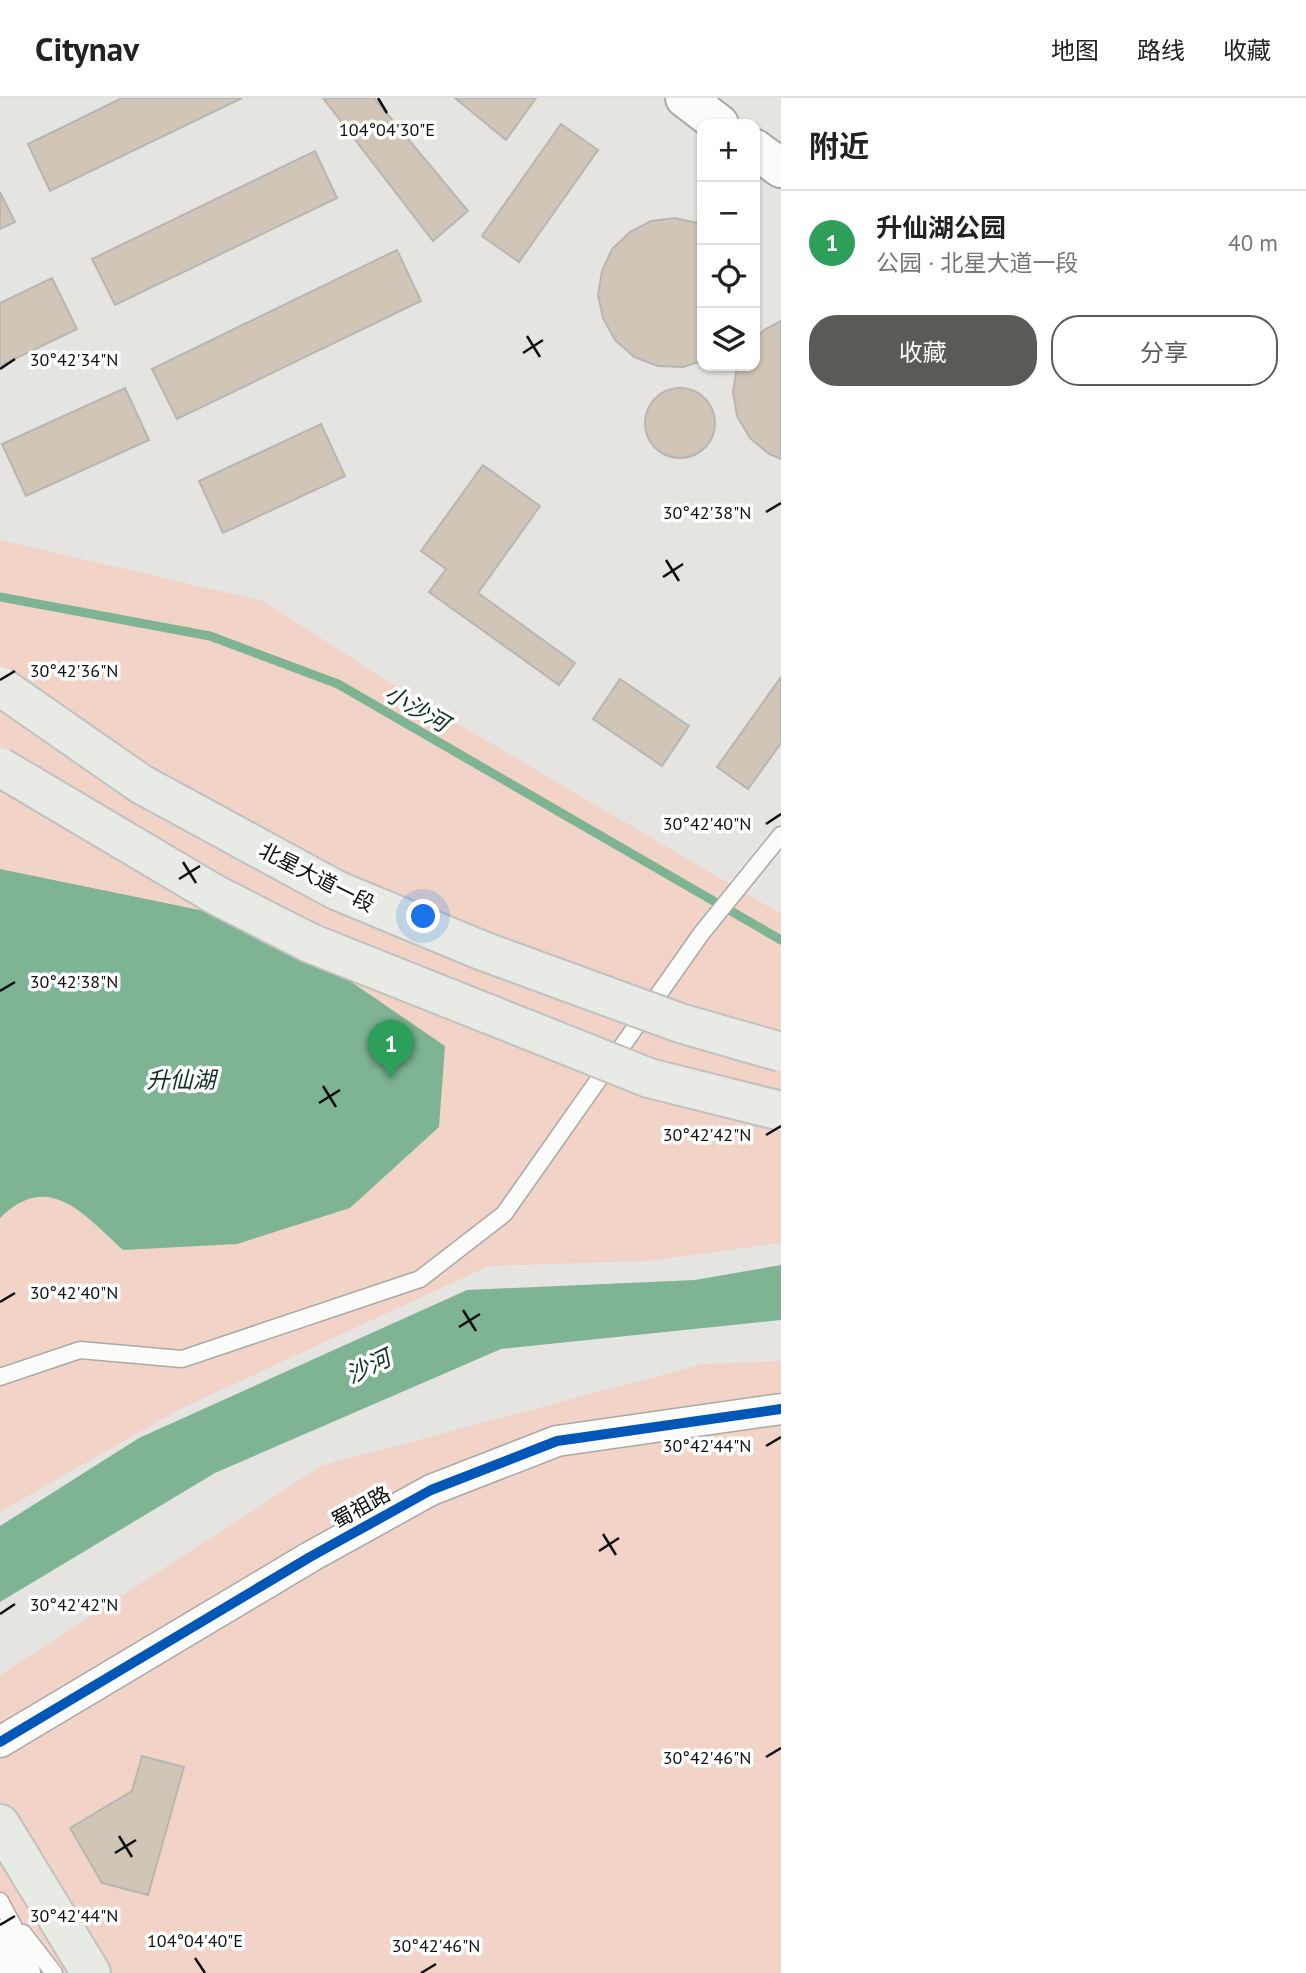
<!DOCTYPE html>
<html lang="zh">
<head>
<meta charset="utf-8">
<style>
	body { margin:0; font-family:"PT Sans","Noto Sans SC",sans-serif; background:#f2f2f2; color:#222 }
	.controls { position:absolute; right:21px; top:21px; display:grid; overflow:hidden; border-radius:14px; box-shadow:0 2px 5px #0004 }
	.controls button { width:63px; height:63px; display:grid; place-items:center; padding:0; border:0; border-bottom:2px solid #e0e0e0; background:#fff; color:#222; font:35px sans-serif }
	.you { position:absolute; left:424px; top:819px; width:24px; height:24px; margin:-18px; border:5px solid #fff; border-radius:50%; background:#1a73e8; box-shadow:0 0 0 10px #1a73e833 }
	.badge { display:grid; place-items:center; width:46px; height:46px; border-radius:50%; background:#5a5a57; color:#fff; font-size:23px; font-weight:700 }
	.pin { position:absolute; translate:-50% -58px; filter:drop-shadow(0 2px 4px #0008) }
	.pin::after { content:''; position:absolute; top:37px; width:24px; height:21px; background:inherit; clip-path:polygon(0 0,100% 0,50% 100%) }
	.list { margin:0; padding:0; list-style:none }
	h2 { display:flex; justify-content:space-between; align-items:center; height:91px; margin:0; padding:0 28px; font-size:30px }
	h2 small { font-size:23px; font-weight:400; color:#767676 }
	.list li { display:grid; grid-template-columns:46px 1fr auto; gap:21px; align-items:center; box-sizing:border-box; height:105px; padding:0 28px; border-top:2px solid #e0e0e0 }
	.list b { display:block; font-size:26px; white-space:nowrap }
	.list p { margin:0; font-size:23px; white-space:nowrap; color:#767676 }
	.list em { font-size:23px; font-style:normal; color:#767676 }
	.actions { display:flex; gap:14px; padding:21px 28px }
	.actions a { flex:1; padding:16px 0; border:2px solid #5a5a57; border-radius:28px; text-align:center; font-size:24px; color:#5a5a57 }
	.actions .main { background:#5a5a57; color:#fff }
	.icon { flex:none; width:38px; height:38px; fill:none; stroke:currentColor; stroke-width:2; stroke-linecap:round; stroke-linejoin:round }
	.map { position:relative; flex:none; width:781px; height:1875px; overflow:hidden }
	header { display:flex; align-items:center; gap:42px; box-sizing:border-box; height:98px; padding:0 35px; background:#fff; border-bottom:2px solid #e0e0e0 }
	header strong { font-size:33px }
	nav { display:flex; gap:38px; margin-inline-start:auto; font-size:24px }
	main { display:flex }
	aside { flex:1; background:#fff }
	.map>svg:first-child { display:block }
	.green { fill:#f1d4c7 }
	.water { fill:#7eb494 }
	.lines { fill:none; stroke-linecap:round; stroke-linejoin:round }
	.stream { stroke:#7eb494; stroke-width:9 }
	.building { fill:#d0c5b7; stroke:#b7b6b3; stroke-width:2 }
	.service-casing { stroke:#aaa9a6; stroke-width:19 }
	.minor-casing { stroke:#aaa9a6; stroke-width:33 }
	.tertiary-casing { stroke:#aaa9a6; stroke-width:42 }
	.secondary-casing { stroke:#aaa9a6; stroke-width:42 }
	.trunk-casing { stroke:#c1c1bf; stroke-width:42 }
	.service { stroke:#fbfbfa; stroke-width:16 }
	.minor { stroke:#fbfbfa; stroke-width:30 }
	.tertiary { stroke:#fbfbfa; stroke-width:38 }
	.secondary { stroke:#fbfbfa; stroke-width:38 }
	.trunk { stroke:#e8ebe4; stroke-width:38 }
	.trunk-bridge-casing { stroke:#c1c1bf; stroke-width:42; stroke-linecap:butt }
	.trunk-bridge { stroke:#e8ebe4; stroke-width:38 }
	.cycleway-casing { stroke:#fff; stroke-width:15 }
	.cycleway { stroke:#0057b8; stroke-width:10 }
	.ticks { fill:none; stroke:#0f0f0d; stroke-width:2.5 }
	.labels { text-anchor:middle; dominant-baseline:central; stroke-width:7; stroke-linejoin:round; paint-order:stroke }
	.street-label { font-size:21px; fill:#0f0f0d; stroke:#fff }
	.water-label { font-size:23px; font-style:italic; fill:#0f3220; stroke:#fff }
	.ticks-label { font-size:18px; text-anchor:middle; fill:#0f0f0d; stroke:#fff; stroke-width:7; stroke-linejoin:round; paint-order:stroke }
</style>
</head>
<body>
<header>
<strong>Citynav</strong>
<nav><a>地图</a><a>路线</a><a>收藏</a></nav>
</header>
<main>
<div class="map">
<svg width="781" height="1875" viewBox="0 0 781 1875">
	<rect width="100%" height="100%" fill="#e5e4e0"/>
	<path class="green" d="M0,442L263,503L414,600L781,816V1145L648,1163L489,1168L178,1312L0,1414Z
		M781,1263V1875H0V1577L321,1368L703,1266Z"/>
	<path class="water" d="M0,771L219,816L325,866L445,948L439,1029L350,1110L237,1146L123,1152C85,1118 49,1071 0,1120Z
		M781,1167V1222L501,1251L215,1375L0,1504V1428L139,1340L467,1192L695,1182Z"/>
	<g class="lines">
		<path class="stream" d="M0,499L210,538L338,586L781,842"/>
	</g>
	<path class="building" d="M122,0H242L50,93L28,46Z
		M323,0H374L468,113L433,143Z
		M455,0H536L506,42Z
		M561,26L598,52L519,164L482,138Z
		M315,53L337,100L115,207L92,161Z
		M0,94L15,124L0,131Z
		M675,120L702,126V263L683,269L658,268L634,259L615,242L603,220L598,197L602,173L612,151L630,134L651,123Z
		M397,152L421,203L177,321L152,271Z
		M52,180L77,231L0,268V205Z
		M781,223V361L769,356L750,340L737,318L733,294L737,268H755V241L764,232Z
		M125,290L149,342L26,398L2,346Z
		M645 325a35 35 0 1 1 70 0a35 35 0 1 1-70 0Z
		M321,326L345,378L223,435L199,383Z
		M483,367L540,408L478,495L575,565L559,587L429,494L446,471L421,453Z
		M781,579V645L748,691L717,669Z
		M620,581L689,628L662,668L593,621Z
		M142,1658L184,1669L148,1797L102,1785L70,1730L132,1693Z"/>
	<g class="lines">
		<g class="service-casing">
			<path id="service" d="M0,1279L80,1252L182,1261L420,1181L504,1116L701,836L781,737
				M0,1803L24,1848
				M23,1835L54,1875"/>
		</g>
		<g class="minor-casing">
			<path id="minor" d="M0,1644L310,1459L431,1392L557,1343L781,1311"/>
		</g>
		<g class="tertiary-casing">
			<path id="tertiary" d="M685,0L719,26
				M755,51L781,70"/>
		</g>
		<g class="secondary-casing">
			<path id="secondary" d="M0,1841L21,1875"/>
		</g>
		<g class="trunk-casing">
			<path id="trunk" d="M0,1726L91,1875"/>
		</g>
		<use href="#service" class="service"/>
		<use href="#minor" class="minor"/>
		<use href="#tertiary" class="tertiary"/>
		<use href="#secondary" class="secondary"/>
		<use href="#trunk" class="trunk"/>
		<g class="trunk-bridge-casing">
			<path id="trunk-bridge" d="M0,588L141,686L336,792L483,853L680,925L781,954
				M0,669L216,797L310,845L649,980L781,1013"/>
		</g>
		<use href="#trunk-bridge" class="trunk-bridge"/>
		<g class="cycleway-casing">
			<path id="cycleway" d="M0,1644L310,1459L431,1392L557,1343L781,1311"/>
		</g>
		<use href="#cycleway" class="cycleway"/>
	</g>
	<path class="ticks" d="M378,0L387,15M527,238L540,259M523,255L543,242M0,271L15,261M766,414L781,405M666,462L679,483M663,479L683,466M0,582L15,573M766,726L781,716M183,764L196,785M179,781L200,768M0,893L15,884M323,988L336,1009M319,1005L340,992M766,1037L781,1028M0,1204L15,1195M463,1212L476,1233M459,1229L480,1216M766,1348L781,1339M603,1436L616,1457M599,1453L619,1440M0,1516L15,1506M766,1659L781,1650M119,1738L132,1759M115,1755L136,1742M0,1827L15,1818M195,1860L205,1875M421,1875L436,1866"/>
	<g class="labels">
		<g class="street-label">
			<text transform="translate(317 779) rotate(27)">北星大道一段</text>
			<text transform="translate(361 1409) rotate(-29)">蜀祖路</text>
		</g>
		<g class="water-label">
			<text transform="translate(417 610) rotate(30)">小沙河</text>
			<text x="181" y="981">升仙湖</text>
			<text transform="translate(368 1268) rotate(-26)">沙河</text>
		</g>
	</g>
	<g class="ticks-label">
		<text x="387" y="38">104°04'30"E</text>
		<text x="74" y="268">30°42'34"N</text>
		<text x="707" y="421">30°42'38"N</text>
		<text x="74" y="579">30°42'36"N</text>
		<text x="707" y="732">30°42'40"N</text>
		<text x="74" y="890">30°42'38"N</text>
		<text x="707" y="1043">30°42'42"N</text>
		<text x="74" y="1201">30°42'40"N</text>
		<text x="707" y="1354">30°42'44"N</text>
		<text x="74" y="1513">30°42'42"N</text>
		<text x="707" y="1666">30°42'46"N</text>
		<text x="74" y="1824">30°42'44"N</text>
		<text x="195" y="1849">104°04'40"E</text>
		<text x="436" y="1854">30°42'46"N</text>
	</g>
</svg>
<div class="controls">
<button>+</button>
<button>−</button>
<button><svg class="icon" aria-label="locate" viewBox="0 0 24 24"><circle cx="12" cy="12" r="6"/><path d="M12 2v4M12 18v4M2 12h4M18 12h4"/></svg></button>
<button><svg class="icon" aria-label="layers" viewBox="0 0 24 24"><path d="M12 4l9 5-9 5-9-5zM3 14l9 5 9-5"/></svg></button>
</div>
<div class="you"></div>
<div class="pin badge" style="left:391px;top:980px;background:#2e9e5b">1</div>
</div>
<aside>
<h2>附近<small></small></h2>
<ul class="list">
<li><span class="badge" style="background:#2e9e5b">1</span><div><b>升仙湖公园</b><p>公园 · 北星大道一段</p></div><em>40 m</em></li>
</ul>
<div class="actions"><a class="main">收藏</a><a>分享</a></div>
</aside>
</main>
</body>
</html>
